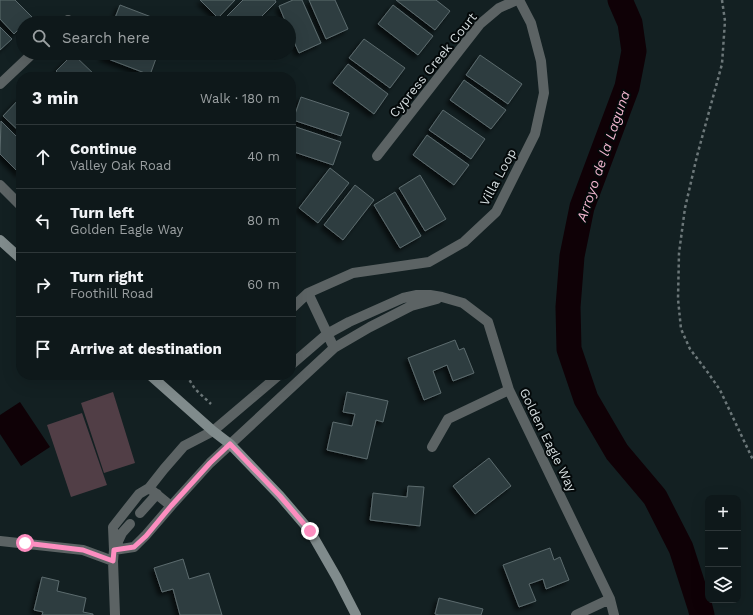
<!DOCTYPE html>
<html lang="en">
<head>
<meta charset="utf-8">
<style>
	body { margin:0; font-family:"Work Sans",sans-serif; background:#172123; color:#f1f3f6 }
	.controls { position:absolute; right:12px; bottom:12px; display:grid; overflow:hidden; border-radius:8px; box-shadow:0 4px 16px #0002 }
	.controls button { width:36px; height:36px; display:grid; place-items:center; padding:0; border:0; border-bottom:1px solid #2e3739; background:#0e181a; color:#f1f3f6; font:20px sans-serif }
	.stop { position:absolute; width:12px; height:12px; margin:-9px; border:3px solid #fd8ec0; border-radius:50%; background:#fff }
	.stop.end { background:#fd8ec0; border-color:#fff; box-shadow:0 1px 4px #0008 }
	.list { margin:0; padding:0; list-style:none }
	h2 { display:flex; justify-content:space-between; align-items:center; height:52px; margin:0; padding:0 16px; font-size:17px }
	h2 small { font-size:13px; font-weight:400; color:#9ba0a2 }
	.list li { display:grid; grid-template-columns:26px 1fr auto; gap:12px; align-items:center; box-sizing:border-box; height:64px; padding:0 16px; border-top:1px solid #2e3739 }
	.list b { display:block; font-size:15px; white-space:nowrap }
	.list p { margin:0; font-size:13px; white-space:nowrap; color:#9ba0a2 }
	.list em { font-size:13px; font-style:normal; color:#9ba0a2 }
	.icon { flex:none; width:22px; height:22px; fill:none; stroke:currentColor; stroke-width:2; stroke-linecap:round; stroke-linejoin:round }
	.map { position:relative; flex:none; width:753px; height:615px; overflow:hidden }
	.search { position:absolute; background:#0e181a; box-shadow:0 4px 16px #0002; left:16px; top:16px; width:280px; height:44px; display:flex; align-items:center; gap:10px; box-sizing:border-box; padding:0 14px; border-radius:22px; color:#9ba0a2; font-size:15px }
	.panel { position:absolute; background:#0e181a; box-shadow:0 4px 16px #0002; left:16px; top:72px; width:280px; height:308px; border-radius:16px }
	.map>svg:first-child { display:block }
	.grass { fill:#513e46 }
	.water { fill:#0f0106 }
	.lines { fill:none; stroke-linecap:round; stroke-linejoin:round }
	.river { stroke:#0f0106; stroke-width:25 }
	.building { fill:#2f3e40; stroke:#5c6b6e; filter:url(#shadow) }
	.path { stroke:#6c7779; stroke-width:2.5; stroke-dasharray:3 3; stroke-linecap:butt }
	.street { stroke:#5c6364; stroke-width:10 }
	.secondary { stroke:#808b8c; stroke-width:10 }
	.route { stroke:#fd8ec0; stroke-width:5 }
	.labels { text-anchor:middle; dominant-baseline:central; stroke-width:4; stroke-linejoin:round; paint-order:stroke }
	.street-label { font-size:13px; fill:#d5dddf; stroke:#04090a }
	.water-label { font-size:14px; font-style:italic; fill:#eeb4cc; stroke:#04090a }
</style>
</head>
<body>
<div class="map">
<svg width="753" height="615" viewBox="0 0 753 615">
	<defs>
		<filter id="shadow"><feDropShadow dx="-3.5" dy="3.5" stdDeviation="2" flood-color="#0009"/></filter>
	</defs>
	<rect width="100%" height="100%" fill="#132022"/>
	<path class="grass" d="M113,392L135,463L104,473L81,403Z
		M82,413L107,485L71,497L47,425Z"/>
	<path class="water" d="M20,402L50,447L21,466L0,434V415Z"/>
	<g class="lines">
		<path class="river" d="M620,0L630,23L634,51L627,87L582,207L572,256L568,307L569,349L586,399L617,452L655,497L681,548L700,607L702,615"/>
	</g>
	<path class="building" d="M0,0H15L32,17L25,23H23V25L14,34L0,19Z
		M200,0H235L218,18Z
		M243,0H275L276,2L255,23H226L223,20Z
		M293,0H302L321,43L299,53L289,31V23H286L279,6Z
		M309,0H335L348,29L326,39Z
		M396,0H436L450,11L435,30Z
		M120,5L167,23H113Z
		M393,5L433,36L418,55L378,24Z
		M0,27L12,39L0,50Z
		M364,39L405,68L390,88L349,58Z
		M104,53H158L150,75L103,57Z
		M73,54L97,77H62L56,71Z
		M480,55L522,84L508,104L466,75Z
		M348,64L388,94L374,114L333,83Z
		M464,80L506,110L491,129L450,100Z
		M301,97L349,113L341,136L293,120Z
		M20,98L21,99V133L3,116Z
		M443,110L485,139L471,159L429,130Z
		M1,121L21,141V173L20,174L0,154Z
		M293,126L341,142L333,165L291,151V132Z
		M427,135L469,165L454,185L413,155Z
		M330,168L349,183L318,223L299,208Z
		M420,175L446,219L425,231L399,188Z
		M355,185L374,200L343,240L324,225Z
		M395,192L421,236L400,248L374,205Z
		M455,340L459,350L464,348L474,373L453,381L447,365L433,371L441,393L424,400L408,358Z
		M347,392L388,401L383,422L376,420L367,459L327,450L333,422L352,426L355,414L343,412Z
		M489,458L511,486L475,514L453,486Z
		M408,486L424,487L420,526L370,520L373,493L407,497Z
		M550,548L554,560L560,557L569,580L546,589L543,579L529,584L536,601L519,607L503,565Z
		M183,559L189,579L209,573L222,615H180L173,589L162,592L154,568Z
		M42,577L59,581L57,591L86,598L83,612L93,614V615H42L43,612L34,610Z
		M439,598L483,609L481,615H439L435,614Z"/>
	<g class="lines">
		<path class="path" d="M722,0L725,21L722,64L697,156L685,208L679,253L678,299L681,329L690,349L709,374L720,390L753,460
			M187,375V376L195,389L211,404"/>
		<path class="street" d="M65,23L68,20
			M0,84L33,53
			M377,156L480,24L499,8L517,0
			M0,185L21,206
			M308,293L334,348
			M291,309L308,293L353,273L429,262L464,242L496,212L535,134L544,93L541,61L531,23L519,0
			M291,365L327,334L349,322L403,298L417,295H430L442,297L463,303L488,322L509,390L610,599L614,615
			M432,447L448,419L509,390
			M149,488L171,506
			M140,513L157,494
			M0,541L83,550L113,561
			M115,548L122,533L130,524
			M114,550L134,547L146,535L171,506L210,463L334,348L370,327L411,306L437,299
			M115,615L113,561L114,550L113,527L139,494L149,488L164,469L184,446L213,431L279,375
			M576,615L610,599"/>
		<path class="secondary" d="M0,240L21,259
			M150,375L213,431L230,444L280,496L310,531L337,578L356,615"/>
	</g>
	<g class="lines">
		<path class="route" d="M25,543L83,550L113,561L114,550L134,547L146,536L171,506L210,463L230,444L280,496L310,531"/>
	</g>
	<g class="labels">
		<g class="street-label">
			<text transform="translate(433 65) rotate(-51)">Cypress Creek Court</text>
			<text transform="translate(498 177) rotate(-62)">Villa Loop</text>
			<text transform="translate(548 440) rotate(64)">Golden Eagle Way</text>
		</g>
		<g class="water-label">
			<text transform="translate(603 156) rotate(-71)">Arroyo de la Laguna</text>
		</g>
	</g>
</svg>
<div class="controls">
<button>+</button>
<button>−</button>
<button><svg class="icon" aria-label="layers" viewBox="0 0 24 24"><path d="M12 4l9 5-9 5-9-5zM3 14l9 5 9-5"/></svg></button>
</div>
<div class="stop" style="left:25px;top:543px"></div>
<div class="stop end" style="left:310px;top:531px"></div>
<div class="search"><svg class="icon" aria-label="search" viewBox="0 0 24 24"><circle cx="10" cy="10" r="6"/><path d="M15 15l6 6"/></svg>Search here</div>
<section class="panel">
<h2>3 min<small>Walk · 180 m</small></h2>
<ul class="list">
<li><svg class="icon" aria-label="ahead" viewBox="0 0 24 24"><path d="M12 20V5M6 11l6-6 6 6"/></svg><div><b>Continue</b><p>Valley Oak Road</p></div><em>40 m</em></li>
<li><svg class="icon" aria-label="left" viewBox="0 0 24 24"><path d="M17 20v-9H6M10 6l-5 5 5 5"/></svg><div><b>Turn left</b><p>Golden Eagle Way</p></div><em>80 m</em></li>
<li><svg class="icon" aria-label="right" viewBox="0 0 24 24"><path d="M7 20v-9h11M14 6l5 5-5 5"/></svg><div><b>Turn right</b><p>Foothill Road</p></div><em>60 m</em></li>
<li><svg class="icon" aria-label="arrive" viewBox="0 0 24 24"><path d="M6 21V4h12l-3 4 3 4H6"/></svg><div><b>Arrive at destination</b></div></li>
</ul>
</section>
</div>
</body>
</html>
